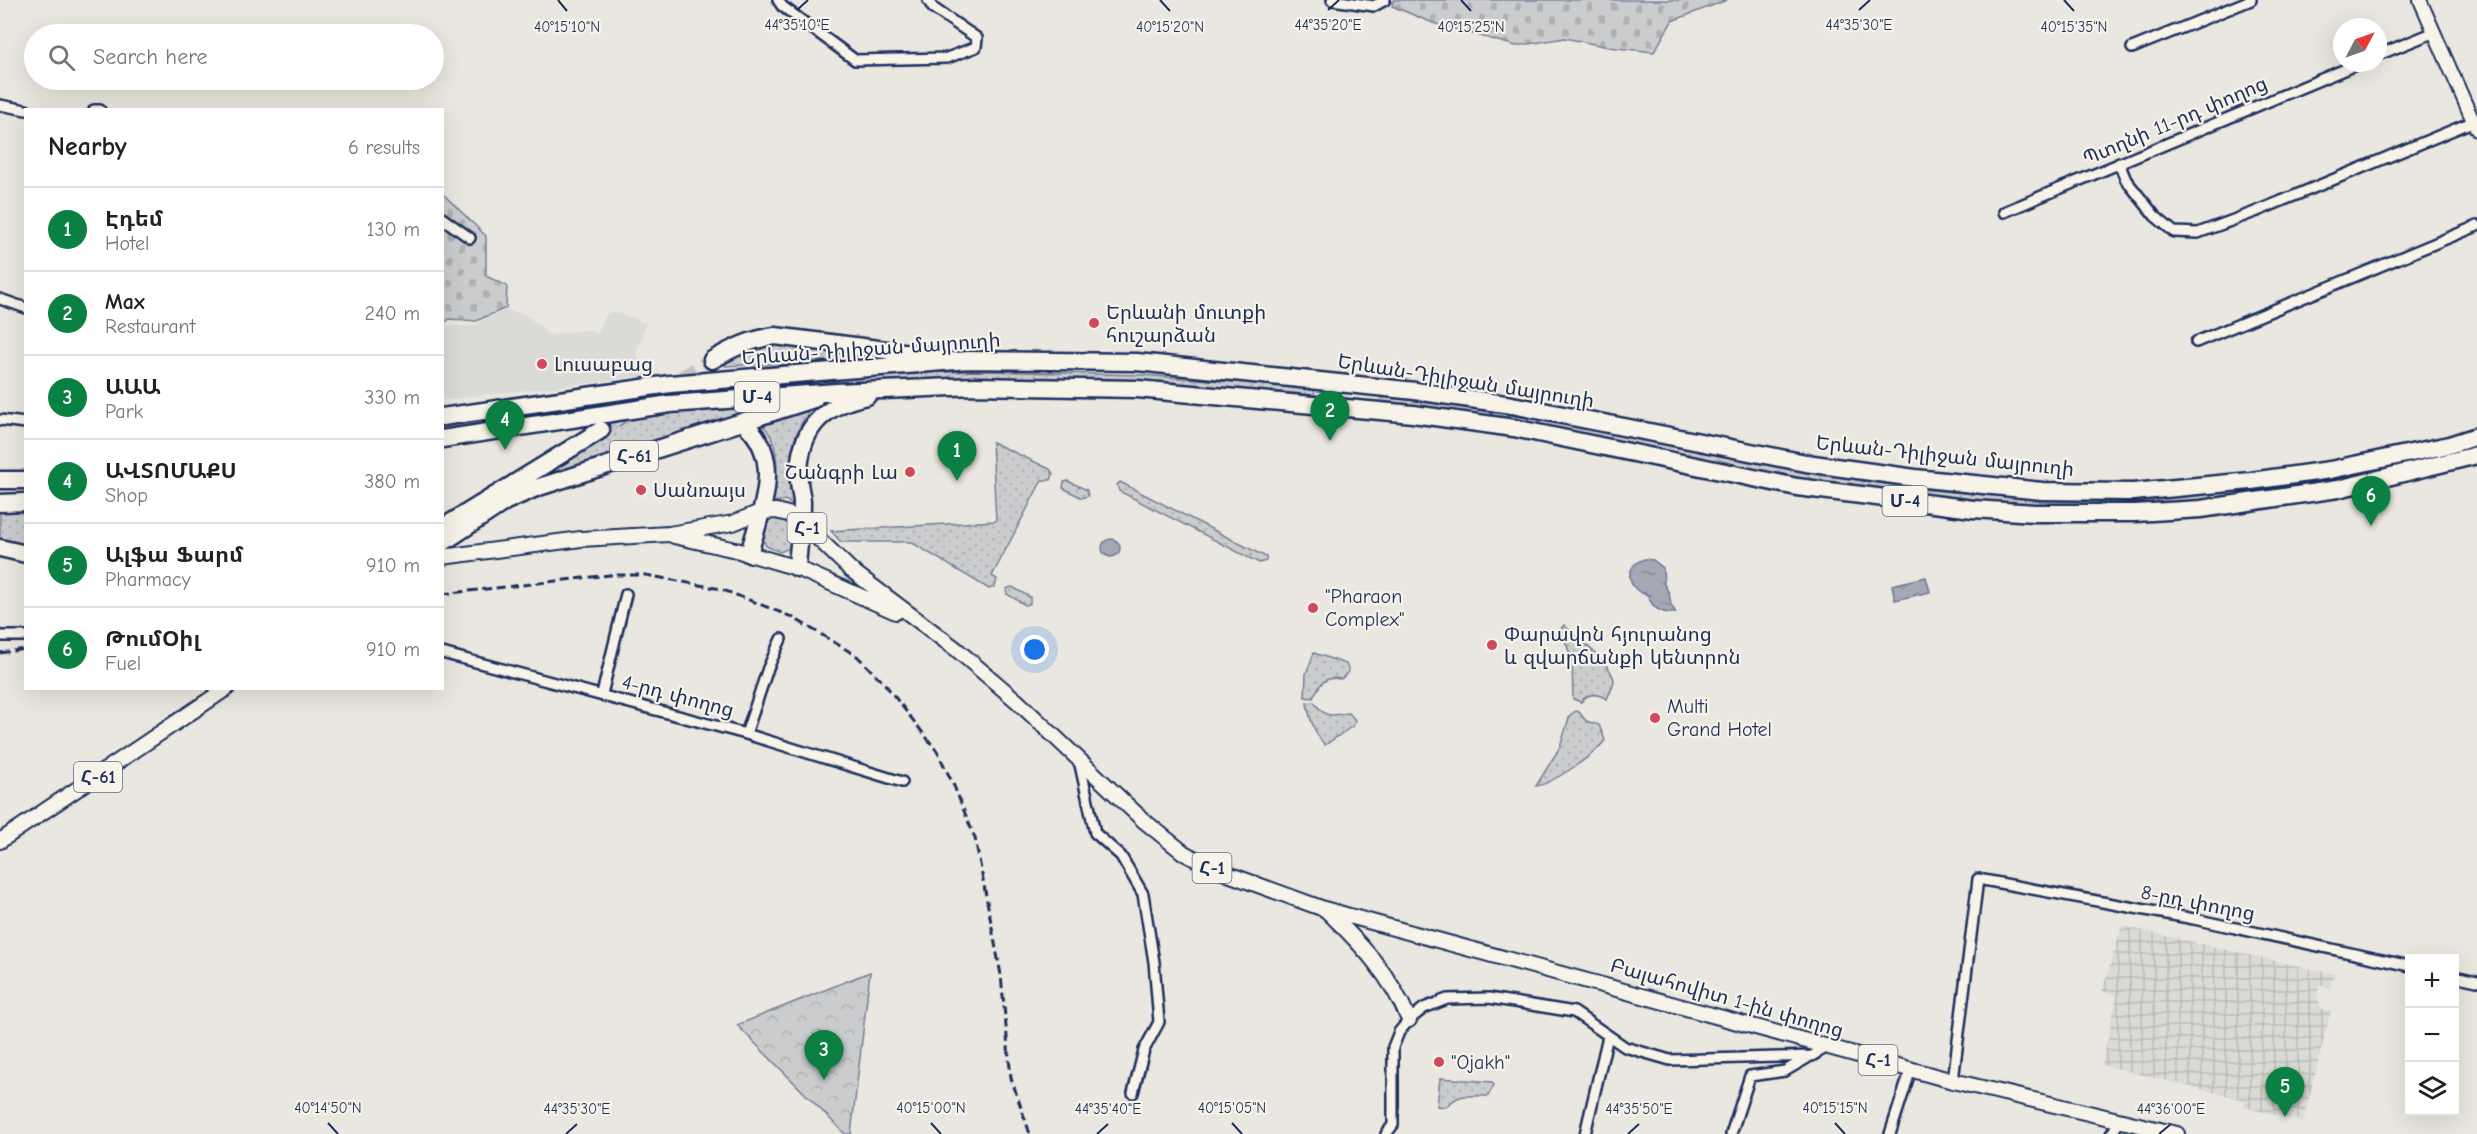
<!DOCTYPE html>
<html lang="en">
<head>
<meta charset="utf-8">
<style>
	body { margin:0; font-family:"Comic Neue","Noto Sans Armenian",sans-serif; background:#f2f2f2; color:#202124 }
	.controls { position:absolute; right:18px; bottom:18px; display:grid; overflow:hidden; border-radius:0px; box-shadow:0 6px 24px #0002 }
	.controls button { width:54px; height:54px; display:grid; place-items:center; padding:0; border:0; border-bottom:2px solid #e0e0e0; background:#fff; color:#202124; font:30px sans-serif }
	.compass { position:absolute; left:2333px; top:18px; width:54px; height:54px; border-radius:50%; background:#fff; box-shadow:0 6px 24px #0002; rotate:49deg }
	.you { position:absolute; left:1035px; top:650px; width:21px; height:21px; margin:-15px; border:4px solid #fff; border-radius:50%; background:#1a73e8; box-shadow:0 0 0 9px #1a73e833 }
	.badge { display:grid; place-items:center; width:39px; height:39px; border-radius:50%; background:#0b8043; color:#fff; font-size:20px; font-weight:700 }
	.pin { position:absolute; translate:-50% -50px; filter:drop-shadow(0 2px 3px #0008) }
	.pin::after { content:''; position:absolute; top:32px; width:21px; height:18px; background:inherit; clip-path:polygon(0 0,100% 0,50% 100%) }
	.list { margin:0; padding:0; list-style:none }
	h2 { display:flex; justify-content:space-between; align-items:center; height:78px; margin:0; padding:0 24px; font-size:26px }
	h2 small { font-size:20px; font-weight:400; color:#757577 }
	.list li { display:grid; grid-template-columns:39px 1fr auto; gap:18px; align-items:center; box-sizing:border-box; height:84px; padding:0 24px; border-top:2px solid #e0e0e0 }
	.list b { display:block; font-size:22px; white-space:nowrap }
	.list p { margin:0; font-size:20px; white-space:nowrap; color:#757577 }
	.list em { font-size:20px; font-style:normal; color:#757577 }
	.icon { flex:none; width:33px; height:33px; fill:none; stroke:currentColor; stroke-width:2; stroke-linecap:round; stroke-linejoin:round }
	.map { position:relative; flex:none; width:2477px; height:1134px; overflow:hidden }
	.search { position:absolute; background:#fff; box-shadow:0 6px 24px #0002; left:24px; top:24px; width:420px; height:66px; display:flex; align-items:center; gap:15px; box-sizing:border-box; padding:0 21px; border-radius:33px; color:#757577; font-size:22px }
	.panel { position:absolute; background:#fff; box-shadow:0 6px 24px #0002; left:24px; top:108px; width:420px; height:582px; border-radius:0px }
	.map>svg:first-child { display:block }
	.built { fill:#dadad6 }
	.industrial { fill:url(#industrial-grid) }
	.grass { fill:url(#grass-dots); stroke:#737e96; stroke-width:1.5 }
	.cemetery { fill:url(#cemetery-stones); stroke:#737e96; stroke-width:1.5 }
	.park { fill:url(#park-crowns); stroke:#737e96; stroke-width:1.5 }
	.water { fill:url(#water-ripples); stroke:#6d7892; stroke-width:1.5 }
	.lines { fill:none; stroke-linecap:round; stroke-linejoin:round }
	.highway-tunnel { stroke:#c1c2c6; stroke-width:16; stroke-dasharray:16 8; stroke-linecap:butt }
	.street-casing { stroke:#1b2f5e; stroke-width:14 }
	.secondary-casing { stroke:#1b2f5e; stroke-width:16 }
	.primary-casing { stroke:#1b2f5e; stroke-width:18 }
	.highway-casing { stroke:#1b2f5e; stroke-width:21 }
	.street { stroke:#f7f3e8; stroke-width:9 }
	.secondary { stroke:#f7f3e8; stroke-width:12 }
	.primary { stroke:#f7f3e8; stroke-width:14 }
	.highway { stroke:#f7f3e8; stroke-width:16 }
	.rail { stroke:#1b2f5e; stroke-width:3; stroke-dasharray:9 4.5; stroke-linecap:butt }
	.ticks { fill:none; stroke:#1b2f5e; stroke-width:2 }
	.poi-dot { fill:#d1495b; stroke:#f7f3e8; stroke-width:2 }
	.labels { text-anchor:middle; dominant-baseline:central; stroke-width:4.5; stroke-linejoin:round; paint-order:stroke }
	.shield { fill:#f7f3e8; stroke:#5d6a87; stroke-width:1.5 }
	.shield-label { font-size:18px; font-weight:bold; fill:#1b2f5e }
	.street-label { font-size:20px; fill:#1b2f5e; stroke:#f7f3e8 }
	.poi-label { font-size:20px; fill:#1b2f5e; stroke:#f7f3e8; text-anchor:start }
	.ticks-label { font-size:15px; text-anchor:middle; fill:#1b2f5e; stroke:#f7f3e8; stroke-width:4.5; stroke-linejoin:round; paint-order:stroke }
</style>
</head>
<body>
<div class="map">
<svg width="2477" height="1134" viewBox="0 0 2477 1134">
	<defs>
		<pattern id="industrial-grid" width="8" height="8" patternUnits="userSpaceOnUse" patternTransform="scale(1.5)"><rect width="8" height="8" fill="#dadad6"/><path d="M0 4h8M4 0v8" fill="none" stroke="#babbba"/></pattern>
		<pattern id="grass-dots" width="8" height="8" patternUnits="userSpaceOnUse" patternTransform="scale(1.5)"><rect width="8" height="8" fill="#cbcccd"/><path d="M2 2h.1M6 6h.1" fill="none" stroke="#aeb0b2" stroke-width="1.8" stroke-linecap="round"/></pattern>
		<pattern id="cemetery-stones" width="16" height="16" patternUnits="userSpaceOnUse" patternTransform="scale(1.5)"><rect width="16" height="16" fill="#cbcccd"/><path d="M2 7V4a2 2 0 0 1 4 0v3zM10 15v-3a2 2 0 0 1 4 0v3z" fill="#aeb0b2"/></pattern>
		<pattern id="park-crowns" width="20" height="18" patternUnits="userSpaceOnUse" patternTransform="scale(1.5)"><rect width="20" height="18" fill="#cbcccd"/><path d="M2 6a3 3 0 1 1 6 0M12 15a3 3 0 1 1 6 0" fill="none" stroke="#aeb0b2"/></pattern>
		<pattern id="water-ripples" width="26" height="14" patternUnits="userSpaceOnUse" patternTransform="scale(1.5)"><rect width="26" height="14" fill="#a3a8b4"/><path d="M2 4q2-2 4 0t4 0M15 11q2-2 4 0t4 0" fill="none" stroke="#848996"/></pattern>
	</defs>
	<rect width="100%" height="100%" fill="#eae7e0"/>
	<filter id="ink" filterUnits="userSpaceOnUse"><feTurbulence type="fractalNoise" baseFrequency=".0167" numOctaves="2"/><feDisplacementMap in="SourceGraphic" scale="12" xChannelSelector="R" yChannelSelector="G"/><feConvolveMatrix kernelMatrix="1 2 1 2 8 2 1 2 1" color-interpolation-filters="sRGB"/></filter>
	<g filter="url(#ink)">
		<path class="built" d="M505,310L525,314L550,335L585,330L598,334L605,316L612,311L646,323L636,353L647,376L443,400V330L446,326H471Z"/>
		<path class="industrial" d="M2122,926L2334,974L2330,989L2320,985L2317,994L2322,1009L2331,1011L2303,1122L2244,1107L2245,1100L2102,1065L2117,995L2102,991Z"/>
		<path class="grass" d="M784,344L900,357L725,366L728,358L763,347Z
			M981,371L1141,375L1315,388L1314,396L1175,384L1061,379L948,380L443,433V426C622,393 799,375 981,371Z
			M1381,394L1552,422L1801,471L1918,489L2008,496L2117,498L2477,443V451C2358,480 2236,504 2114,506C2015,507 1917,497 1819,482C1773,475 1728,464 1682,456C1582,437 1481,421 1380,403Z
			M785,405L513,491L630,419L674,412Z
			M810,410C789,438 786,472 794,506L785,500L769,503C780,480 781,439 760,423Z
			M992,442L1050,469L1053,474L1051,480H1042L992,576L997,579L995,587L989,589L911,542H841L831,531L996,521Z
			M1068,481L1087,490L1088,496L1082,498L1063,488L1064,482Z
			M1120,482L1266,557V561L1259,563L1119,491L1117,485Z
			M0,509H25V546L0,540Z
			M778,516L794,523V546L780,552L766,546L762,536L767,521Z
			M1012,587L1030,597V604L1025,605L1007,594L1006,589Z
			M1564,625C1575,636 1615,666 1614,682C1613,687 1609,694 1607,699C1597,693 1588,692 1581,702L1573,699L1572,660L1561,629Z
			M1314,653L1346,664L1349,672L1341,679C1324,675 1319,685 1313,698L1305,697L1306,674Z
			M1314,702C1327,720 1330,715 1349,713L1355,720L1354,725L1325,745C1314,733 1310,719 1307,703Z
			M1576,711L1579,712L1586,721L1599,725L1605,740C1596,754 1552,784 1536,786L1560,747L1570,715Z
			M1440,1078L1492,1082L1494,1085L1488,1096C1467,1097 1462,1091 1446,1107L1437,1106Z"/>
		<path class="cemetery" d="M1394,0H1727L1672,21L1654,52L1608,47L1565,38L1516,46L1433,23L1392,6Z
			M442,193L486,236V276L507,286L506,308L476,321L449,319L443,325Z"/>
		<path class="park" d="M870,972L851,1134H845L737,1025Z"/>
		<path class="water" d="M1102 548a9 9 0 1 1 18 0a9 9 0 1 1-18 0Z
			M1645,559L1653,560L1663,568L1664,584L1669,593L1671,605L1676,613C1662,614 1652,609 1648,595C1626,591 1623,565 1645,559Z
			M1926,577L1930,592L1895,600L1892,585Z"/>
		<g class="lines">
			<path class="highway-tunnel" d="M601,430L712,360"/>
			<g class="street-casing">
				<path id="street" d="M778,0L782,6L855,60L947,58L976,47L977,38L933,8L928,0
					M1332,0L1374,6L1385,0
					M2132,48L2251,0
					M2378,55L2435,32
					M0,105L26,110
					M94,110H100
					M2119,163L2126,180L2155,216L2174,232L2198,233L2255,212L2477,120
					M2004,212L2360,63
					M442,218L470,238
					M0,299L26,308
					M2196,342L2477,226
					M0,420L26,423
					M0,636H26
					M442,653L746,734L902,782
					M602,694L626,594
					M746,734L768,668L781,639
					M1079,760L1095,833L1121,856L1143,894L1154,962L1159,1022L1144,1050L1133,1093
					M2454,976L2477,981
					M1953,1081L1978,879L2194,919L2410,966
					M1386,1134L1393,1125V1047L1399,1032L1409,1020L1424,1008L1447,999L1489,998L1574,1012L1625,1047L1670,1060L1812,1056L1828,1046
					M1585,1134L1608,1036
					M1731,1134L1750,1076L1785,1071L1809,1057
					M1890,1134L1911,1069
					M2111,1134L2121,1120"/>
			</g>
			<g class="secondary-casing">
				<path id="secondary" d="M2420,0L2477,130"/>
			</g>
			<g class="primary-casing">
				<path id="primary" d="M674,536L736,550L797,568L896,612
					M442,557L581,539L669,534L733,523L760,512L776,511L788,514L800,521L851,570L956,649L1017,701L1143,820L1184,853L1217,870L1324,909L1953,1081L2177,1134
					M0,841L227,688
					M1326,910C1360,943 1391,975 1409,1020"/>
			</g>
			<g class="highway-casing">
				<path id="highway" d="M712,360C733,348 751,339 775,336L934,356
					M442,417L670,384L968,360L1137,362L1415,391L1512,405L1806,463L1915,478L2042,491L2133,492L2251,481L2330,470L2449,445L2477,436
					M744,423C785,459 761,509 749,554
					M442,439L670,404L837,392L975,386L1137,389L1413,414L1514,428L1797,487L1973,509L2035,513H2135L2201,509L2338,489L2477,455
					M0,480H26
					M0,503L26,502
					M442,528L601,430
					M442,543L506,501L536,488L814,399
					M0,548L26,554
					M797,568C798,547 802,525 802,503C802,496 799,488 799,480C798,432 819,406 867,396"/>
			</g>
			<use href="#street" class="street"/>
			<use href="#secondary" class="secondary"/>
			<use href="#primary" class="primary"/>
			<use href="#highway" class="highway"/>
			<path class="rail" d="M442,594L610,575H646L721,589L792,617L857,656L884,683L937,751L954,786L975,838L1001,975L1011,1078L1030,1134
				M0,653L26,649"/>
		</g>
	</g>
	<path class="ticks" d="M558,0L567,11M1160,0L1170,11M1461,0L1471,11M2064,0L2074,11M797,10L808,0M1328,10L1339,0M1859,10L1870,0M328,1123L338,1134M931,1123L941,1134M1232,1123L1242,1134M1835,1123L1845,1134M566,1134L577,1124M1097,1134L1108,1124M1628,1134L1639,1124M2159,1134L2171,1124"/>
	<g class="poi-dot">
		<circle cx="1094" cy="323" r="6"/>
		<circle cx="542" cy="364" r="6"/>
		<circle cx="910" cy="472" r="6"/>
		<circle cx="641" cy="490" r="6"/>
		<circle cx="1313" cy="608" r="6"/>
		<circle cx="1492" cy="645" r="6"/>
		<circle cx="1655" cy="718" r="6"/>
		<circle cx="1439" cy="1062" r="6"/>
	</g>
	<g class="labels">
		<g class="shield">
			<rect x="734.5" y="382" width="45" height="30" rx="4.5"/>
			<rect x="610" y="441" width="48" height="30" rx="4.5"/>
			<rect x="1882.5" y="486" width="45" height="30" rx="4.5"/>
			<rect x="787.5" y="513" width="39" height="30" rx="4.5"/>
			<rect x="74" y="762" width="48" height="30" rx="4.5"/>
			<rect x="1192.5" y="853" width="39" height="30" rx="4.5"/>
			<rect x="1858.5" y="1045" width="39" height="30" rx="4.5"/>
		</g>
		<g class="shield-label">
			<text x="757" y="397">Մ-4</text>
			<text x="634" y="456">Հ-61</text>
			<text x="1905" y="501">Մ-4</text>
			<text x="807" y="528">Հ-1</text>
			<text x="98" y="777">Հ-61</text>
			<text x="1212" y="868">Հ-1</text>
			<text x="1878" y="1060">Հ-1</text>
		</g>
		<g class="street-label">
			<text transform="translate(2175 121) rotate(-23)">Պտղնի 11-րդ փողոց</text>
			<text transform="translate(871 349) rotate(-4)">Երևան-Դիլիջան մայրուղի</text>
			<text transform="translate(1466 381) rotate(9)">Երևան-Դիլիջան մայրուղի</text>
			<text transform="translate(1945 456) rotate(6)">Երևան-Դիլիջան մայրուղի</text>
			<text transform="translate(678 696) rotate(15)">4-րդ փողոց</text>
			<text transform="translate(2198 903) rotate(11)">8-րդ փողոց</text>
			<text transform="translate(1727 998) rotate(16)">Բալահովիտ 1-ին փողոց</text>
		</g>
		<g class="poi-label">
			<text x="1106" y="312">Երևանի մուտքի<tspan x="1106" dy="23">հուշարձան</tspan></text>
			<text x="554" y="364">Լուսաբաց</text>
			<text x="898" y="472" text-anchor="end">Շանգրի Լա</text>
			<text x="653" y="490">Սանռայս</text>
			<text x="1325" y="596">"Pharaon<tspan x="1325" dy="23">Complex"</tspan></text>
			<text x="1504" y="634">Փարավոն հյուրանոց<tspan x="1504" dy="23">և զվարճանքի կենտրոն</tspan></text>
			<text x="1667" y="706">Multi<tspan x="1667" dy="23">Grand Hotel</tspan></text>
			<text x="1451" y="1062">"Ojakh"</text>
		</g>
	</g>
	<g class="ticks-label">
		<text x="797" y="30">44°35'10"E</text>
		<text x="1328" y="30">44°35'20"E</text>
		<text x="1859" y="30">44°35'30"E</text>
		<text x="567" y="32">40°15'10"N</text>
		<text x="1170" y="32">40°15'20"N</text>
		<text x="1471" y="32">40°15'25"N</text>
		<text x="2074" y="32">40°15'35"N</text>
		<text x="328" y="1113">40°14'50"N</text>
		<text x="931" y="1113">40°15'00"N</text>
		<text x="1232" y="1113">40°15'05"N</text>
		<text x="1835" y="1113">40°15'15"N</text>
		<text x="577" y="1114">44°35'30"E</text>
		<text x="1108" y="1114">44°35'40"E</text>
		<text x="1639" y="1114">44°35'50"E</text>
		<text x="2171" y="1114">44°36'00"E</text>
	</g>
</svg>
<div class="controls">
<button>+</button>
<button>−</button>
<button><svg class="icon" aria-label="layers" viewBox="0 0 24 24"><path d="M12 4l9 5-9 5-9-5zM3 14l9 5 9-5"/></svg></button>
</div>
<svg class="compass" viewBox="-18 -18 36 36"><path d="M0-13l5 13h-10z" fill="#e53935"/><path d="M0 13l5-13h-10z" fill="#757577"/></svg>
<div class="you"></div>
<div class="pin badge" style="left:957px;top:481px">1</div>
<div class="pin badge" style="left:1330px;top:441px">2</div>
<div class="pin badge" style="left:824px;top:1080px">3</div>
<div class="pin badge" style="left:505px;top:450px">4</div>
<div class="pin badge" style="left:2285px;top:1117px">5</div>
<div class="pin badge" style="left:2371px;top:526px">6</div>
<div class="search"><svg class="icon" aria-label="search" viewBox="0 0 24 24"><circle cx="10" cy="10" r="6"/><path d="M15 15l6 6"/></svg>Search here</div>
<section class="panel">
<h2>Nearby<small>6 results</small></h2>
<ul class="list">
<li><span class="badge">1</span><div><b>Էդեմ</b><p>Hotel</p></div><em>130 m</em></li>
<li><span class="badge">2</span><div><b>Max</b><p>Restaurant</p></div><em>240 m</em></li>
<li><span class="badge">3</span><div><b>ԱԱԱ</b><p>Park</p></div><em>330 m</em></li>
<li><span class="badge">4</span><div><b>ԱՎՏՈՄԱՔՍ</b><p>Shop</p></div><em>380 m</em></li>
<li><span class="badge">5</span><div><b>Ալֆա Ֆարմ</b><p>Pharmacy</p></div><em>910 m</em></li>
<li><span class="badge">6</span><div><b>ԹումՕիլ</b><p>Fuel</p></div><em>910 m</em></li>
</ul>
</section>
</div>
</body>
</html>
